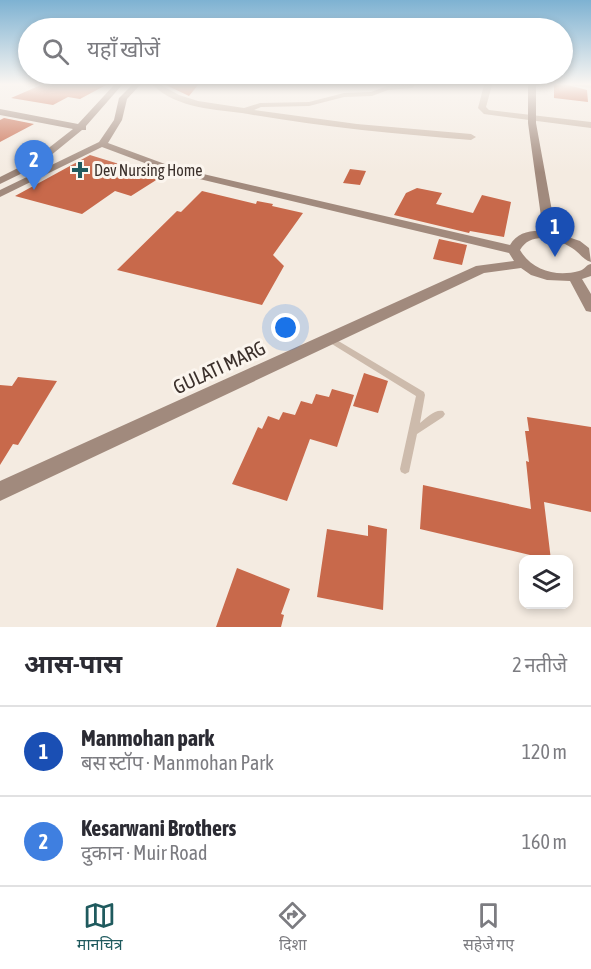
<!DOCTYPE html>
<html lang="hi">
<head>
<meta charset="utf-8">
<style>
	body { margin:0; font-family:"Asap Condensed","Noto Sans Devanagari",sans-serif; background:#f2f2f3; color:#2b2b33 }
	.controls { position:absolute; right:18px; bottom:18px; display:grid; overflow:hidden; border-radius:12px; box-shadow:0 3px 9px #0003 }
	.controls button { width:54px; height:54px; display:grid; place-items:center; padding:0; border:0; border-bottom:2px solid #e1e1e2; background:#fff; color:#2b2b33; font:30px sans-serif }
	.you { position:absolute; left:286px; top:328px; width:21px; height:21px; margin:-15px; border:4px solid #fff; border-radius:50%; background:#1a73e8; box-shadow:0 0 0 9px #1a73e833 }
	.badge { display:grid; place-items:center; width:39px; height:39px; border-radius:50%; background:#1f5a5e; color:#fff; font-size:20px; font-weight:700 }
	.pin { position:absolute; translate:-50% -50px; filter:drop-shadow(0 2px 3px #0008) }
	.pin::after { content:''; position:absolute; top:32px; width:21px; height:18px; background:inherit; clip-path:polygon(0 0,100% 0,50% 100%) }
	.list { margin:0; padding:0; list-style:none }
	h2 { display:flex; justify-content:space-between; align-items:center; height:78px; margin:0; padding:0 24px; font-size:26px }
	h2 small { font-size:20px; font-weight:400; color:#7c7c81 }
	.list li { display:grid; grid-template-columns:39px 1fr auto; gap:18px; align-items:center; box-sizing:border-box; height:90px; padding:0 24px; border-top:2px solid #e1e1e2 }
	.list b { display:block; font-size:22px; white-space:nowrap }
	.list p { margin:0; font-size:20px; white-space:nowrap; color:#7c7c81 }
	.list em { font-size:20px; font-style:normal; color:#7c7c81 }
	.icon { flex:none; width:33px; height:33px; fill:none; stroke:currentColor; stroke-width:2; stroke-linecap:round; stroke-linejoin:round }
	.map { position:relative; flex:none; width:591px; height:627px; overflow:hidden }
	.search { position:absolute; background:#fff; box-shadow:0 3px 9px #0003; left:18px; right:18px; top:18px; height:66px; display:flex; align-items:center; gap:15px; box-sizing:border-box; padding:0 21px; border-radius:33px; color:#7c7c81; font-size:22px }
	.sheet { height:258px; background:#fff }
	nav { display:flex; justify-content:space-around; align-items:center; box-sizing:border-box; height:84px; border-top:2px solid #e1e1e2; background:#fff; font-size:16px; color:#7c7c81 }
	nav a { display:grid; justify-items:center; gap:3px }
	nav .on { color:#1f5a5e }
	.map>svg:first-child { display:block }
	.building { fill:#c8694b }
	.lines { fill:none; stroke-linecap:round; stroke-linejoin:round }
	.lane { fill:#cdbbac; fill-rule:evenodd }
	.street { fill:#cdbbac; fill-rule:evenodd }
	.secondary { fill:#a18a7d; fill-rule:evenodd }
	.poi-dot { fill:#1f5a5e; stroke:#fbf5ee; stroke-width:2 }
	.labels { text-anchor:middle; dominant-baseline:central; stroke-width:6; stroke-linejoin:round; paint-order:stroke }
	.far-poi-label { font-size:16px; fill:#3b302b; stroke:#fbf5ee; text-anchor:start }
	.street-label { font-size:20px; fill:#3b302b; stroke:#fbf5ee }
</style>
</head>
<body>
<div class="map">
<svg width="591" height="627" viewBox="0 0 591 627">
	<rect width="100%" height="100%" fill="#f4ebe1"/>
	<path class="building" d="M41,85H106L80,99L68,97L53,105L11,98Z
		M166,85H198L189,96Z
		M554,85H568L587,90L588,102L554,98Z
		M4,118L34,124L0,142V120Z
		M90,155L161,177L131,196L115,191L82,214L15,196Z
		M350,169L366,171L360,185L343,183Z
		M417,188L442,193L436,204L473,213L482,195L511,202L504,237L470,231L469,233L394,215L406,193Z
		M202,191L256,204L257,201L273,204L272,206L303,213L273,255L284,266L262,305L117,270L177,211L181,212Z
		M439,239L467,245L462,265L433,259Z
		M364,373L388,381L378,413L353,406Z
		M18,377L57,381L18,445L13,444L0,465V385L12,386Z
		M332,389L354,395L337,447L310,439L287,501L232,484L258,427L262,429L268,416L279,420L283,412L295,415L301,401L312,404L316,394L329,397Z
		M527,417L591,427V512L544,502L551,560L420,529L423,485L531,509L526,461L529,462L525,431H529Z
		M368,525L387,529L383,610L317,597L327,529L368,536Z
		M237,568L290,589L281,614L284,615L281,627H216Z"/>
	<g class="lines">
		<path class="lane" d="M330,336L424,392L425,395L420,423C426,418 435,409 443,411L445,414L443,417L417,434L409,472L405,474L401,472L400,469L416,396L327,341L326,339L327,337Z"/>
		<path class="street" d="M153,85H161L179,95L198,101L244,108L260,103L309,102L344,93L371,92L387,86L415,85L412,88L388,90L372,96L344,97L309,106L261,107L254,110L357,124L471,134L476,137L471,140C396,134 322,127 248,114C216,109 177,109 153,85Z
			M484,85H492L486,107L489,110L591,122V128L484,114L478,108Z
			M570,85H591V88Z"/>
		<path class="secondary" d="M114,85H122L86,126V130H82L39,165L0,184V177L32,161L73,129L0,115V109L78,124Z
			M132,85H140L127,99L122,120L108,143L173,167L510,245C517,233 530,230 543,231L528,123V85H536V123L556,233L580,241L589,248L591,262C583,260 579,252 572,248C556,238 531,231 520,250C532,271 557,277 579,271C586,269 585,265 591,264V276L582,279L591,294V312L586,311L570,281L547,280L531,275L521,268L484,273L0,501V481L476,266L514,261L509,253L166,171L102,147L0,197V190L99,142L114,120L119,98Z"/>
	</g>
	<linearGradient id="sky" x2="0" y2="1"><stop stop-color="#7eb2d2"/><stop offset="0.49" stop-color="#faf6f2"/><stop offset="1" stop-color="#faf6f2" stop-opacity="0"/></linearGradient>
	<rect width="591" height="172" fill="url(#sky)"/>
	<path class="poi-dot" d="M77 161h6v6h6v6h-6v6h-6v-6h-6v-6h6z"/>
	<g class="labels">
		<g class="far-poi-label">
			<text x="94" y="170">Dev Nursing Home</text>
		</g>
		<g class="street-label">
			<text transform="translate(219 367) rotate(-25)">GULATI MARG</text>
		</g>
	</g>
</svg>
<div class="controls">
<button><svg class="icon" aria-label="layers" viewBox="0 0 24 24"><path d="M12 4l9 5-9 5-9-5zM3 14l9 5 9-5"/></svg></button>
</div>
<div class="you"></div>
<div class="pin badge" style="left:555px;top:257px;background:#1a4fb4">1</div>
<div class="pin badge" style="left:34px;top:190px;background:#3f7fe0">2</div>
<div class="search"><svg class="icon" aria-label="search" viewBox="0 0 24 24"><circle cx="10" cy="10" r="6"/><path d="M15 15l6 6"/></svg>यहाँ खोजें</div>
</div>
<section class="sheet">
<h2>आस-पास<small>2 नतीजे</small></h2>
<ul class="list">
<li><span class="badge" style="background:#1a4fb4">1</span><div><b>Manmohan park</b><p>बस स्टॉप · Manmohan Park</p></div><em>120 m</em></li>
<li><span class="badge" style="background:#3f7fe0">2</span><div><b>Kesarwani Brothers</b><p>दुकान · Muir Road</p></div><em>160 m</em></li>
</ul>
</section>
<nav>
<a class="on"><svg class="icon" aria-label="map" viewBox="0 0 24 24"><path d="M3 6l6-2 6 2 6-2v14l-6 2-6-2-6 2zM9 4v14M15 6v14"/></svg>मानचित्र</a>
<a><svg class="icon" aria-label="directions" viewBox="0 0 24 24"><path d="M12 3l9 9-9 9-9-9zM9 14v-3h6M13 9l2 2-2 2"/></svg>दिशा</a>
<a><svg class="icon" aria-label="saved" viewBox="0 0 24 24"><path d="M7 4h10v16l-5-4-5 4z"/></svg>सहेजे गए</a>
</nav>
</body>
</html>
